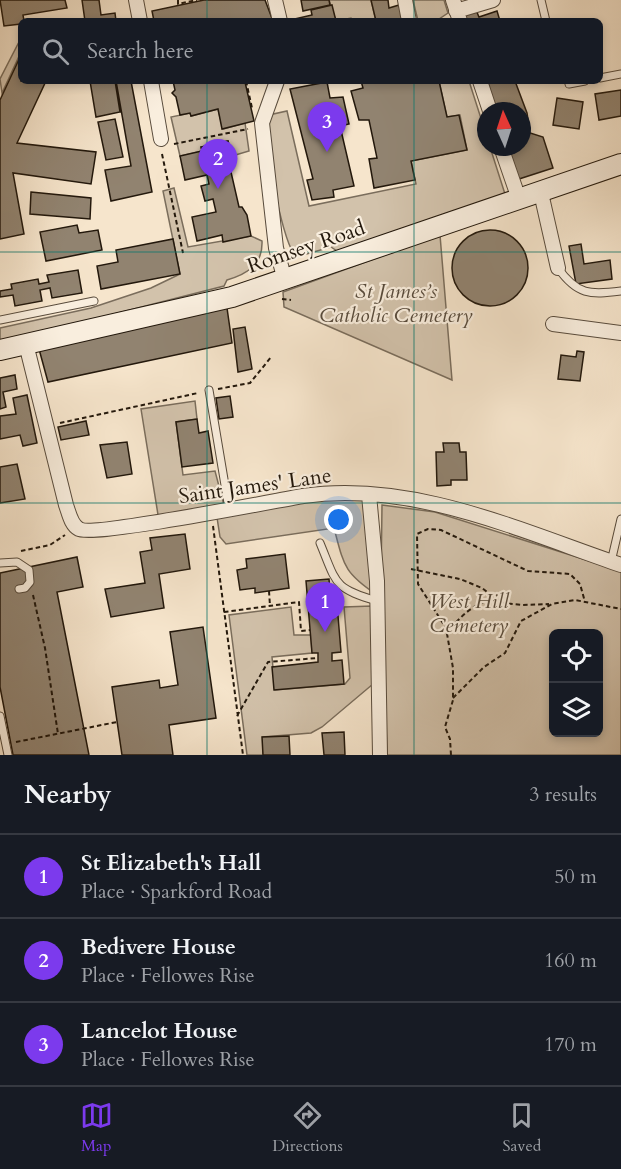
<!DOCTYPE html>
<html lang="en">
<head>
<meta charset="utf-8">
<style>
	body { margin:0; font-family:Cardo,serif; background:#20242c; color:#f1f3f6 }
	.controls { position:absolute; right:18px; bottom:18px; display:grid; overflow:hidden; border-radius:9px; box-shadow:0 3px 9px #0003 }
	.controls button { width:54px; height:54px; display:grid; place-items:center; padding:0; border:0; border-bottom:2px solid #363941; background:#171b24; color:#f1f3f6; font:30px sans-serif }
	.compass { position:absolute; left:477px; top:102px; width:54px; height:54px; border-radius:50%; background:#171b24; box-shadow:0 3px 9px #0003; rotate:357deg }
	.you { position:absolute; left:339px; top:520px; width:21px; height:21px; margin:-15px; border:4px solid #fff; border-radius:50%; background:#1a73e8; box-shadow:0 0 0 9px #1a73e833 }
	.badge { display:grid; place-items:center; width:39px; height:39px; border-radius:50%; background:#7c3aed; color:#fff; font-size:20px; font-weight:700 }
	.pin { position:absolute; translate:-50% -50px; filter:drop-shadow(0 2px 3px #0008) }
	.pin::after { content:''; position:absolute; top:32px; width:21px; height:18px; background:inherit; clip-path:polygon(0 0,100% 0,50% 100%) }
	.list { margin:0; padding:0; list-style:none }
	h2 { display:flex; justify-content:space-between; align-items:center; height:78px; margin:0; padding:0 24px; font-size:26px }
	h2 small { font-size:20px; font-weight:400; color:#9ea1a6 }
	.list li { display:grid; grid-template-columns:39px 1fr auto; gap:18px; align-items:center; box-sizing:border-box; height:84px; padding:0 24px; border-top:2px solid #363941 }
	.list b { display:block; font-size:22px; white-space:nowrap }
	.list p { margin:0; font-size:20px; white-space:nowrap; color:#9ea1a6 }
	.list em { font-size:20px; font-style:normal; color:#9ea1a6 }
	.icon { flex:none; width:33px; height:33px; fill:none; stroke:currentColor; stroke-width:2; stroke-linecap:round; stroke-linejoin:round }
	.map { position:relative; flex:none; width:621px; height:755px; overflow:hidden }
	.search { position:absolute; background:#171b24; box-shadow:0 3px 9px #0003; left:18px; right:18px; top:18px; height:66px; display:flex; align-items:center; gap:15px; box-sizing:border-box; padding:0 21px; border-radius:9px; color:#9ea1a6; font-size:22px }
	.sheet { height:330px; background:#171b24 }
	nav { display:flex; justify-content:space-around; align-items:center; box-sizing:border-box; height:84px; border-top:2px solid #363941; background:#171b24; font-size:16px; color:#9ea1a6 }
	nav a { display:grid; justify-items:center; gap:3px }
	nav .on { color:#7c3aed }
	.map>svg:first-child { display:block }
	.green { fill:#d2c2ab; stroke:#7a6d5c; stroke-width:1.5; fill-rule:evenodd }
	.building { fill:#918370; stroke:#23180c; stroke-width:1.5 }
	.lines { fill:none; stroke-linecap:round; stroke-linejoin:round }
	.lane-casing { stroke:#584b3c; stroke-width:9 }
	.street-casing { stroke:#584b3c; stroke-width:16 }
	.secondary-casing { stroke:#23180c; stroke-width:22 }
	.path { stroke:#23180c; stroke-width:2; stroke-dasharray:4.5 3; stroke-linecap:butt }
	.lane { stroke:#f9eede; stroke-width:7 }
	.street { stroke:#f9eede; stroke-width:14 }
	.secondary { stroke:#f9eede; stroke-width:20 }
	.grid { fill:none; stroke:#0f766e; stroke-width:1.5; stroke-opacity:0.55 }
	.labels { text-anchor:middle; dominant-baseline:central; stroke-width:4.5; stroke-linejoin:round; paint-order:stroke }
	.street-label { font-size:21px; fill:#23180c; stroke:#f9eede }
	.park-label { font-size:21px; font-style:italic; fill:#584b3c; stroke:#f9eede }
</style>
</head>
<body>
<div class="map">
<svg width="621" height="755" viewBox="0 0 621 755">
	<rect width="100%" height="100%" fill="#f6e5cc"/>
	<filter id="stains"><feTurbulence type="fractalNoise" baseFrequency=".00333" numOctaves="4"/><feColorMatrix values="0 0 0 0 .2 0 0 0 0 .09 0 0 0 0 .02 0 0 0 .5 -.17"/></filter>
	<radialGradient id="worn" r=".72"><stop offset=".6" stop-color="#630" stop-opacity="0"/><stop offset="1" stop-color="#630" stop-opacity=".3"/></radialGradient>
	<path class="green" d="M329,0H371L376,21H352L351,18L336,21Z
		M413,0H444L448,13L436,21H418Z
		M21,38V52L2,93L0,79Z
		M439,81H469L486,134V147H490L505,194L337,251L331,247L303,255L294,254C281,236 262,136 269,115L287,111L309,206L416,184L411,161L467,150L460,115L447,117Z
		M218,109L223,129L245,123L249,151L232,156L228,141L201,147L202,151L180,156L171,117L190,113L191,116Z
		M174,188L188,247L251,236L262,241C263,265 247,274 227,280L224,286L0,343V328L91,308L151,288L180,274L163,191Z
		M440,235L452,380L284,307L283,292Z
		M195,401L197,419L176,422L183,475L215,471L225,509L369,495L377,595C344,573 344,566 334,528L226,544L220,537L216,511L159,521L141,409Z
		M382,505L435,512L621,571V755H387L381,582ZM554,634H598V732H554Z
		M372,606L373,684L322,727L311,733L263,737V755H247L229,615L291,607L294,635H311L312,653L272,657L275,690L345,684L350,678L344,607Z"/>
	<path class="building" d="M0,0H65L67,8L23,15L24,21L21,24L4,26Z
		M82,0H99L101,15L115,13L116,21H85Z
		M265,0L273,21H154L152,11L204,0Z
		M301,0H329L330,5L303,11Z
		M371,0H388L389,8L399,5L403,21H376Z
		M332,5L336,21H286L312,15L311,10Z
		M476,10L479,17L497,11L500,21H466L464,14Z
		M21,55V81H46L17,143L96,152L91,184L13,173L24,234L0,239V100Z
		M90,81H115L120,112L96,117Z
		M116,81H131L152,192L111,201L105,170L131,166Z
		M173,81L245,82L254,121L222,129L218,109L191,116L190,113L180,115L176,97L172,93L175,90Z
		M361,81H439L447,117L459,115L467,150L411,161L415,180L374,188L369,159L377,158L369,120H359L351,91L363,88Z
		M486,81H515L527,113L530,133L543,137L553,168L519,179L508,147H522V111H496Z
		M327,82L330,98L343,97L349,124L340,126L354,186L333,190L334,197L312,200L307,180L313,179L290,89Z
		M621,90V116L599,120L595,94Z
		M557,98L583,102L579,129L553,125Z
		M115,119L123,157L106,160L98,122Z
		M228,141L232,158L228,159L239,207H242L247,215L251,236L223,242L222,235L197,241L192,217L216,212L213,199L205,201L201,186L209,184L207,175L185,180L180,156L202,151L201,147Z
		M31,192L91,198L90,219L30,214Z
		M77,225L79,233L98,230L102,250L46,261L40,232Z
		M452 268a38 38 0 1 1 76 0a38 38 0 1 1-76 0Z
		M173,239L180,274L101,289L97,266L118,262L116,250Z
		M581,244L584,264L610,260L612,279L576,284L569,246Z
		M78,270L82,293L52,298L50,288L40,290L42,301L15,306L13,295L0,297V291L12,289L11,284L38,279L39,284L49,282L47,275Z
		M227,308L232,343L48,382L39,349Z
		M245,327L252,369L238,372L233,329Z
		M577,351L584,352L580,381L558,379L561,355L576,357Z
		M15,375L17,389L3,392L6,407L0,409V378Z
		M27,395L37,443L23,446L20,435L0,439V416L16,414L13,398Z
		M230,396L233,417L219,419L216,398Z
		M197,419L199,433L208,431L213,463L182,467L176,422Z
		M86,421L89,435L61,440L58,427Z
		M127,442L132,474L107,478L100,445Z
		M443,443H459L460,452H466L467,480H451V485L437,486L436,452H444Z
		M17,464L25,499L0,503V467Z
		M185,534L190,569L159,574L164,608L111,617L105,589L145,583L140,552L152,550L150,538Z
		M285,554L289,588L255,593V588L240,590L237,570L247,568L246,559Z
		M77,557L83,587L57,592L89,755H13L0,687V573Z
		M329,579L331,605L337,604L341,652L332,653V661L342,660L344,684L274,690L272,667L318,662V653H312L306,581Z
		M203,627L216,718L169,725L173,755H122L112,687L159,680L160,688L178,685L170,632Z
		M344,732L345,755H324L322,733Z
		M289,736L290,755H263L262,737Z"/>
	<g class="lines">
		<g class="lane-casing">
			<path id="lane" d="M541,0L546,21
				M600,78L621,74
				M569,84L585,81
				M558,268C577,295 590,295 621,291
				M0,320L94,301
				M209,390L229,509
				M320,543C337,584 333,588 377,601
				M611,562L621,519
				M0,563L17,562L29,570L30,582L25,588L19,589
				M0,716L8,755"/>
		</g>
		<g class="street-casing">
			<path id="street" d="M136,0L140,21
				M275,0L280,21
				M405,0L409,21
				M453,0L460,21
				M456,11L493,0
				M151,81L161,139
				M277,81L262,123L276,248L285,280
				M480,81L490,111
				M501,147L519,199
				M541,193L558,268
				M553,324L621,333
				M26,344L66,505C69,513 71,525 79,529C92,537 274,501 303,496C412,480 521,531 621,565
				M369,495L377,581L380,755"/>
		</g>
		<g class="secondary-casing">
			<path id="secondary" d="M0,350L232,297L621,164"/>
		</g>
		<path class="path" d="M178,0V4L197,0
			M246,81L252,108
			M174,144L248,129
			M162,154L183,253
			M282,299L291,300
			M218,389L250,383L272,356
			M60,423L198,393
			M213,526L243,755
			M21,551L50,545L65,535
			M411,569L460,579L482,588L502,603L522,605L549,604
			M269,591L270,606
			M33,595L45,648L58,734
			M224,612L299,602L301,631L310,630
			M447,634C457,619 477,599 497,600
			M453,698L484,667L505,653L521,621L552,604L575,600L621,609
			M237,716L268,662L318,658
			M16,742L117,722
			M451,755L450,739L445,727L453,700V668L446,628L418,584L417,534L428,529L441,530L528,571L570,574L580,584L585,602"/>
		<use href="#lane" class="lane"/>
		<use href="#street" class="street"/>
		<use href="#secondary" class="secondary"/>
	</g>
	<path class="grid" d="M207,0V21M414,0V21M207,81V755M414,81V755M0,252H621M0,503H621"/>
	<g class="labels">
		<g class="street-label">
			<text transform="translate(306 247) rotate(-19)">Romsey Road</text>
			<text transform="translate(255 486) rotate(-8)">Saint James' Lane</text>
		</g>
		<g class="park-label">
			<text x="396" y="291">St James’s<tspan x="396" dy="24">Catholic Cemetery</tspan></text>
			<text x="469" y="601">West Hill<tspan x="469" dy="24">Cemetery</tspan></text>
		</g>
	</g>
	<rect width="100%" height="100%" filter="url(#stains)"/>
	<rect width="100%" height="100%" fill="url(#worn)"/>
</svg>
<div class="controls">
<button><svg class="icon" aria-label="locate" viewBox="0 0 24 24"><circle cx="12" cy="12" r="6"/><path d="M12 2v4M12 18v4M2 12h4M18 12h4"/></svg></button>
<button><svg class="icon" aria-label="layers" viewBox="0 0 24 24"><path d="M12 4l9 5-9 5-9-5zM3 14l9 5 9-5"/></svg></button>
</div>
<svg class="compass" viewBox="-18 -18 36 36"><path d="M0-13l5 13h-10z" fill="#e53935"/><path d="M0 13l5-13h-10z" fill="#9ea1a6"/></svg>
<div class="you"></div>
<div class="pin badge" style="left:325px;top:632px">1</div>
<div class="pin badge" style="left:218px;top:189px">2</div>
<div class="pin badge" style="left:327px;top:152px">3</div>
<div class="search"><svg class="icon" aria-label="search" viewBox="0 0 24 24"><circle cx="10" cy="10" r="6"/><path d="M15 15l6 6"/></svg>Search here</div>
</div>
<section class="sheet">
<h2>Nearby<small>3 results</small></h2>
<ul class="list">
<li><span class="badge">1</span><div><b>St Elizabeth's Hall</b><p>Place · Sparkford Road</p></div><em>50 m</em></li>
<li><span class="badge">2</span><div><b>Bedivere House</b><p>Place · Fellowes Rise</p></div><em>160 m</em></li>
<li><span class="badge">3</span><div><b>Lancelot House</b><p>Place · Fellowes Rise</p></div><em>170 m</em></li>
</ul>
</section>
<nav>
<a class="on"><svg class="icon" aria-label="map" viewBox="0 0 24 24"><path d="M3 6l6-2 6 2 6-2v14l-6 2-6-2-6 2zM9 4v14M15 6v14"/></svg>Map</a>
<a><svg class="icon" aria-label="directions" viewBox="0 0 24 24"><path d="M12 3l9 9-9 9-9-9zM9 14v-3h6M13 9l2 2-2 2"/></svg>Directions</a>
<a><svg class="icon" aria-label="saved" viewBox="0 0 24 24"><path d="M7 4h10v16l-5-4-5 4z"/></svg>Saved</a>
</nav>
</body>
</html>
